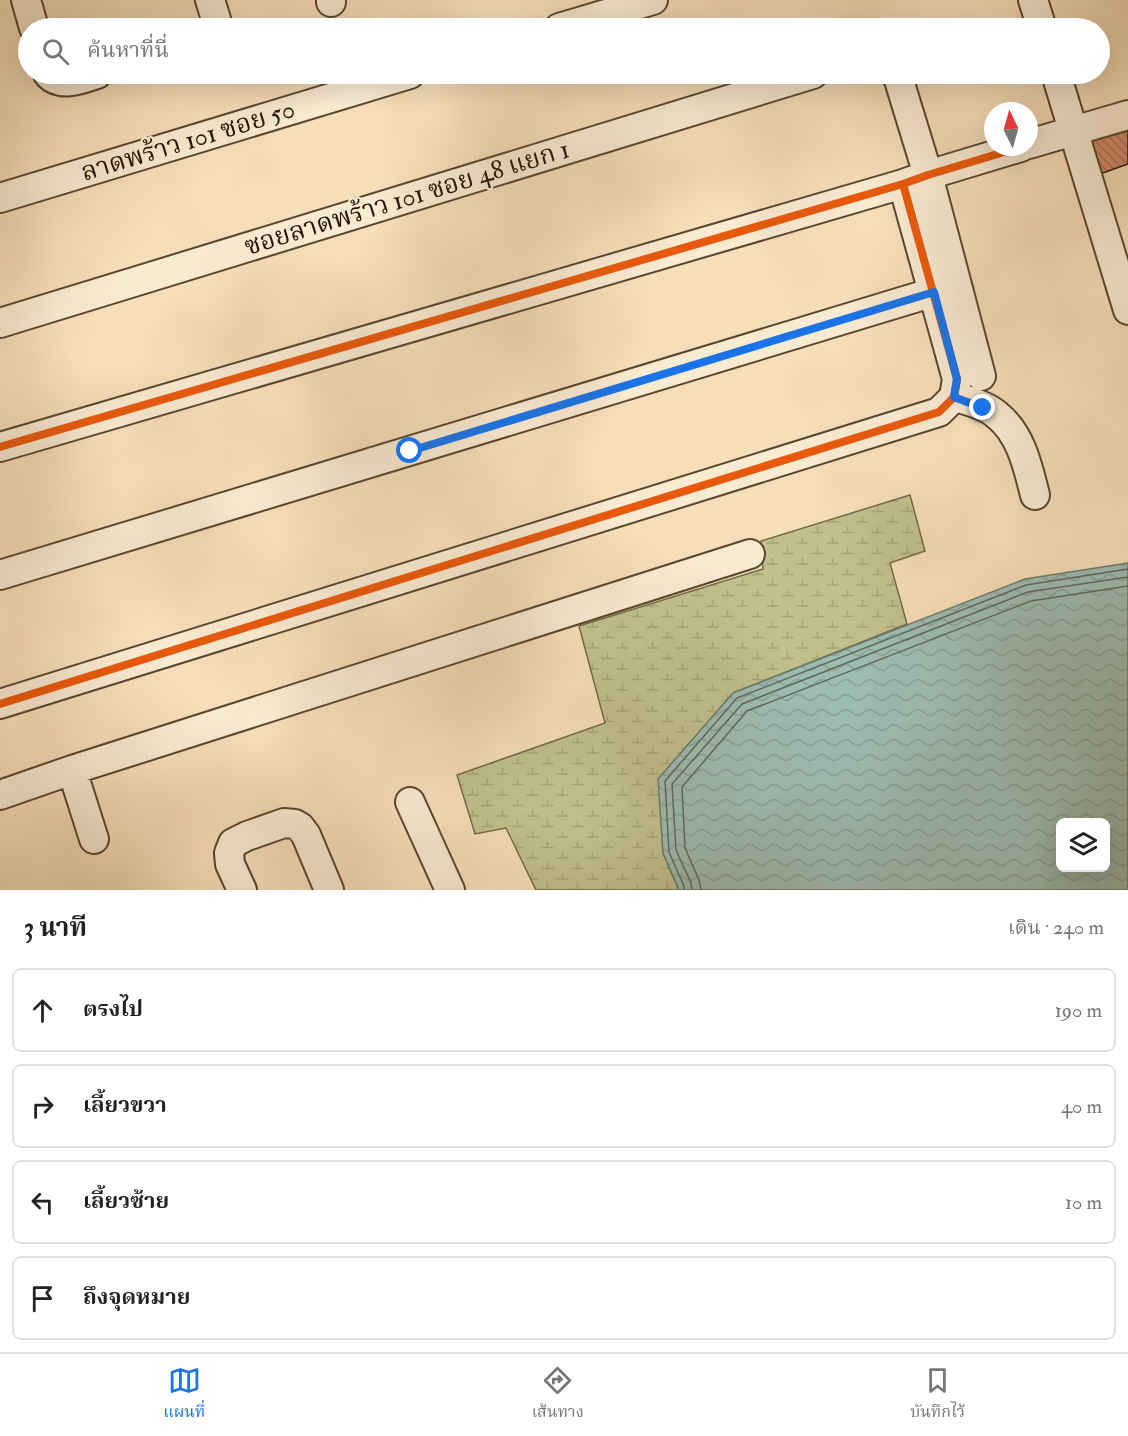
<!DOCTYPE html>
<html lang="th">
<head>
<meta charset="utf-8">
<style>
	body { margin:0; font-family:"IM FELL Double Pica","Noto Serif Thai",serif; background:#f6f6f6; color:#222 }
	.controls { position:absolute; right:18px; bottom:18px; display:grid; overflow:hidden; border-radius:9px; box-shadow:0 6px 24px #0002 }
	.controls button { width:54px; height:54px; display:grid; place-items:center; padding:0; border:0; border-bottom:2px solid #e0e0e0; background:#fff; color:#222; font:30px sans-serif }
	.compass { position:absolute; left:984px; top:102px; width:54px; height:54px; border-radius:50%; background:#fff; box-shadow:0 6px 24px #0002; rotate:355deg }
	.stop { position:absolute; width:18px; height:18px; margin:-14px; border:4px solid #1a73e8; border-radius:50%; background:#fff }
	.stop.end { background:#1a73e8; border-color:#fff; box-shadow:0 2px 6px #0008 }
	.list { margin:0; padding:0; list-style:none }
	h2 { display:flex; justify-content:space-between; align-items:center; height:78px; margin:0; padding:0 24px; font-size:26px }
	h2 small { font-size:20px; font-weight:400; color:#767676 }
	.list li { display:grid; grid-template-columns:39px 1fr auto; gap:18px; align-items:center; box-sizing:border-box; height:84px; margin:0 12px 12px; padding:0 12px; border:2px solid #e0e0e0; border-radius:9px }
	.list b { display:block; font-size:22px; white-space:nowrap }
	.list em { font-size:20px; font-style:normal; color:#767676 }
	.icon { flex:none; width:33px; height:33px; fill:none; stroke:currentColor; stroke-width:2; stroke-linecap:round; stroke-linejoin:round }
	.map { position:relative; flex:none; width:1128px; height:890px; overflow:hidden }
	.search { position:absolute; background:#fff; box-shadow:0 6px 24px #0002; left:18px; right:18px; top:18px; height:66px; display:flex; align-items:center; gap:15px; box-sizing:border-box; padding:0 21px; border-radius:33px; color:#767676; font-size:22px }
	.sheet { height:462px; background:#fff }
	nav { display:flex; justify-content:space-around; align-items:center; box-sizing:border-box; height:84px; border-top:2px solid #e0e0e0; background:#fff; font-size:16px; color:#767676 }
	nav a { display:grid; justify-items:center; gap:3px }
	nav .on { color:#1a73e8 }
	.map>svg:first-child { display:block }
	.wetland { fill:url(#wetland-marsh); stroke:#726a46; stroke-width:1.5 }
	.water { fill:url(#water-waves); stroke:#6d796b; stroke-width:1.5; fill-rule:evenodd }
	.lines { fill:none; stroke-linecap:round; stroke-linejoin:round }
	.shore { stroke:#61685a; stroke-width:1.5 }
	.building { fill:url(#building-back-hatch); stroke:#251401; stroke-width:1.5; filter:url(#shadow) }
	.minor-casing { stroke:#59462f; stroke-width:32 }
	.minor { stroke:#f9ead2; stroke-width:28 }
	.cycleway-casing { stroke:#f9ead2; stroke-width:11 }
	.cycleway { stroke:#e8590c; stroke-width:8 }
	.route { stroke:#1a73e8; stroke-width:8 }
	.labels { text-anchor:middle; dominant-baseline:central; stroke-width:4.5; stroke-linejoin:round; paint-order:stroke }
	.street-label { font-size:26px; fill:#251401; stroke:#f9ead2 }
</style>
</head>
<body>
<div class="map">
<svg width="1128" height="890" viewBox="0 0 1128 890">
	<defs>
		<pattern id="wetland-marsh" width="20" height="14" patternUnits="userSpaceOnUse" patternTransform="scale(1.5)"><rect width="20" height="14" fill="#c0c08c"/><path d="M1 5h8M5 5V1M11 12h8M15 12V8" fill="none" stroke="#a5a477"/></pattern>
		<pattern id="water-waves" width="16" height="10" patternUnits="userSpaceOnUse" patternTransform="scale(1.5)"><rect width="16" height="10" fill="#9dbcb2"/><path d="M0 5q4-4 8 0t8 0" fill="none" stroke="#87a197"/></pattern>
		<pattern id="building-back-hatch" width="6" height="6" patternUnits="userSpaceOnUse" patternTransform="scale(1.5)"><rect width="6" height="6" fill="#d18a6b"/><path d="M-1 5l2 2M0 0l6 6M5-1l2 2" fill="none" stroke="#a97056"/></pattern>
		<filter id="shadow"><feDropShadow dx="5.5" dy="-5.5" stdDeviation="1.5" flood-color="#0004"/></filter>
	</defs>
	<rect width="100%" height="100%" fill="#f6deb9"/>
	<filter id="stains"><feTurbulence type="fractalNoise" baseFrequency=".00333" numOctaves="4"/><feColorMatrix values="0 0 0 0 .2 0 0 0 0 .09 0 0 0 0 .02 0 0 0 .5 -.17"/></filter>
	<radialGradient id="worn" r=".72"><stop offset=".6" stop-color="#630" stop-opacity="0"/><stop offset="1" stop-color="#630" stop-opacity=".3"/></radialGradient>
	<path class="wetland" d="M910,495L925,551L890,563L907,624L733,693L663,853L679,890H536L506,828L475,834L457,775L605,723L579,626L763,569L761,541Z"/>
	<path class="water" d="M1128,563V890H679L663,853L658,779L733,693L1025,579ZM1060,822H1106V868H1060Z"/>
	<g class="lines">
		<path class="shore" d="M684,890V886L669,852L665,781L737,698L1026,585L1128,569
			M692,890L691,883L676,850L672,784L742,704L1028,592L1128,577
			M701,890L699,880L685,848L682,787L747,711L1031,601L1128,586"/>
	</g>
	<path class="building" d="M1128,122V164L1097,175L1084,136Z"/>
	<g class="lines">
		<g class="minor-casing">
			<path id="minor" d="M26,0L34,28
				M210,0L216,19L213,28
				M331,0V2
				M1033,0L1042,28
				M559,28L653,0
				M48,74C61,88 82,79 97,74
				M895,74L898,77L928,175L981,376
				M1056,74L1128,310
				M1029,144L1128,115
				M0,198L410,74
				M0,323L813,74
				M954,397C967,400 987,406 997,415C1021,434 1028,467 1035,495
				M0,447L903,184L928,175L1021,147
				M0,575L934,292
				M0,704L939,412L954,397L957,379L903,184
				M72,770L94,839
				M0,795L72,770L750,554
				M410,802L450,890
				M242,890L230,864L229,853L233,843L247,836L284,823L295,824L300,827L306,835L329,890"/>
		</g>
		<use href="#minor" class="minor"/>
		<g class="cycleway-casing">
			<path id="cycleway" d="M0,447L903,184L928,175L1021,147
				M0,704L939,412L954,397L957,379L903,184"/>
		</g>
		<use href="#cycleway" class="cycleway"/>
	</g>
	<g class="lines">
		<path class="route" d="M410,451L934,292L957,379L954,397L983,408"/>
	</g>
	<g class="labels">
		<g class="street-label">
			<text transform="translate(188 141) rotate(-17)">ลาดพร้าว 101 ซอย 50</text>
			<text transform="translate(407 198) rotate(-17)">ซอยลาดพร้าว 101 ซอย 48 แยก 1</text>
		</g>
	</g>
	<rect width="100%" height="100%" filter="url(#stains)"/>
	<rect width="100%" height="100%" fill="url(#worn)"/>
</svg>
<div class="controls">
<button><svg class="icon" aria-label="layers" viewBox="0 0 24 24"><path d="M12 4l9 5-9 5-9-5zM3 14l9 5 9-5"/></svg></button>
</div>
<svg class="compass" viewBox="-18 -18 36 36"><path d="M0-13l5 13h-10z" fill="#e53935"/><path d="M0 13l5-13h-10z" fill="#767676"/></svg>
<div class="stop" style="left:410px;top:451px"></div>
<div class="stop end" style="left:983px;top:408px"></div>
<div class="search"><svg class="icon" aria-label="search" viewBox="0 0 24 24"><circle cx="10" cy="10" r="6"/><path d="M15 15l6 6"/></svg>ค้นหาที่นี่</div>
</div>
<section class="sheet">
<h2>3 นาที<small>เดิน · 240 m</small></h2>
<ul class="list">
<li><svg class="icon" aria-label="ahead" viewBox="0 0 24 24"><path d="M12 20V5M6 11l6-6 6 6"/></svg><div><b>ตรงไป</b></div><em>190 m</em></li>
<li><svg class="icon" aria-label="right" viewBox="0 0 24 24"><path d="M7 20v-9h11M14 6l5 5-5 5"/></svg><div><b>เลี้ยวขวา</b></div><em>40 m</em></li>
<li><svg class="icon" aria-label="left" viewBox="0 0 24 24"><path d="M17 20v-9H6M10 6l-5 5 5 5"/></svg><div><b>เลี้ยวซ้าย</b></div><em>10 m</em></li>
<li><svg class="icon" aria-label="arrive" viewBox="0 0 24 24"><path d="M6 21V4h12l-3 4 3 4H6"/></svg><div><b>ถึงจุดหมาย</b></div></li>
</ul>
</section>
<nav>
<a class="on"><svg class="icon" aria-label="map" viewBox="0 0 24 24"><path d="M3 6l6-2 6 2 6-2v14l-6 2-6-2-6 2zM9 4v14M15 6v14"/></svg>แผนที่</a>
<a><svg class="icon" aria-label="directions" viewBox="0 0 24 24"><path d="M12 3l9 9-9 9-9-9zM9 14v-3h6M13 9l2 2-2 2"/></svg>เส้นทาง</a>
<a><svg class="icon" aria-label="saved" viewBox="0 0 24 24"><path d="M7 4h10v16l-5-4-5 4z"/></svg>บันทึกไว้</a>
</nav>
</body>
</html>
